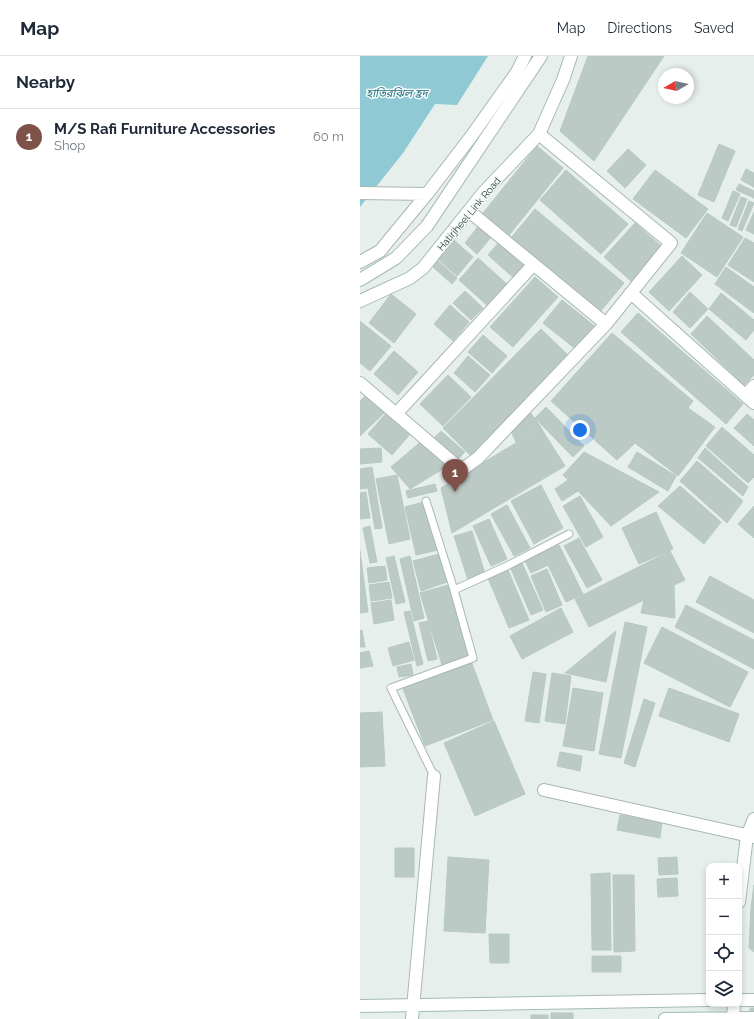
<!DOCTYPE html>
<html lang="en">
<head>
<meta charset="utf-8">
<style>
	body { margin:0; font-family:Raleway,"Noto Sans Bengali",sans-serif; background:#f2f2f3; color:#1f2937 }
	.controls { position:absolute; right:12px; bottom:12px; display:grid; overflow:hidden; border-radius:8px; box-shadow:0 2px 6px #0003 }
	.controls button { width:36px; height:36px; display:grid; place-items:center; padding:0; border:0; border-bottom:1px solid #e0e1e3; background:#fff; color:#1f2937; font:20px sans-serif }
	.compass { position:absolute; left:298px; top:12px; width:36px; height:36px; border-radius:50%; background:#fff; box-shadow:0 2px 6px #0003; rotate:261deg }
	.you { position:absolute; left:220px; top:374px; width:14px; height:14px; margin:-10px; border:3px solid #fff; border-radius:50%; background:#1a73e8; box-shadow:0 0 0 6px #1a73e833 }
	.badge { display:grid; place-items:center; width:26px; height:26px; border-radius:50%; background:#7f5249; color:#fff; font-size:13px; font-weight:700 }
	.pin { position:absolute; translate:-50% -33px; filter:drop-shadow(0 1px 2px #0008) }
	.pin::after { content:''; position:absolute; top:21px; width:14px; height:12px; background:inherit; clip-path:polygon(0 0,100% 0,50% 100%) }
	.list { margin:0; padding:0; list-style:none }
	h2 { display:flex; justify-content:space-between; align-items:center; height:52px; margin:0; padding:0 16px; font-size:17px }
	h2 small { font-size:13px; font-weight:400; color:#747a83 }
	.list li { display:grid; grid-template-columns:26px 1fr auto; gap:12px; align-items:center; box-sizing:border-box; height:56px; padding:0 16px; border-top:1px solid #e0e1e3 }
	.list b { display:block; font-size:15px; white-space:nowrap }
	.list p { margin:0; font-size:13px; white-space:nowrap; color:#747a83 }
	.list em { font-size:13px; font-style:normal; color:#747a83 }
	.icon { flex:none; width:22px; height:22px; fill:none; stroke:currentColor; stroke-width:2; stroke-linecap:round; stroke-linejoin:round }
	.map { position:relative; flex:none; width:394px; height:963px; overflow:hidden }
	header { display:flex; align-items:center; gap:24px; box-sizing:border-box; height:56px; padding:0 20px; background:#fff; border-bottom:1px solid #e0e1e3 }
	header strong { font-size:19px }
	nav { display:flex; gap:22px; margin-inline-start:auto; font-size:14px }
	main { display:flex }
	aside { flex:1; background:#fff }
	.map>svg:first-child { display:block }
	.water { fill:#8ec9d4 }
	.building { fill:#bbcac4; stroke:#b8c9c2 }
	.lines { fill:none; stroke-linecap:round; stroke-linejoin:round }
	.lane-casing { stroke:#a8b8b2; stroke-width:9 }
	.street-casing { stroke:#a8b8b2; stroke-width:14 }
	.secondary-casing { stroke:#a4bbb3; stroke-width:14 }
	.lane { stroke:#fff; stroke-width:7 }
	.street { stroke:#fff; stroke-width:12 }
	.secondary { stroke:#fff; stroke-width:12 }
	.labels { text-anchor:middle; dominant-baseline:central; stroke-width:3; stroke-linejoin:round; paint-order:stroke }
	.street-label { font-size:10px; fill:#24423a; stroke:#f7fbf9 }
	.water-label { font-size:11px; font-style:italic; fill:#1c6f80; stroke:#f7fbf9 }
</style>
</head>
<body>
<header>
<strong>Map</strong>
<nav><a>Map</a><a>Directions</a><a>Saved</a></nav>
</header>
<main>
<aside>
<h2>Nearby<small></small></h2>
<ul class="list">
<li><span class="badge">1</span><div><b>M/S Rafi Furniture Accessories</b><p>Shop</p></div><em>60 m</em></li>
</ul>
</aside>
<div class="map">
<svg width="394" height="963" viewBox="0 0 394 963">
	<rect width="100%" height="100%" fill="#e6efeb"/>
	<path class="water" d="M0,0H128L97,49L75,48L43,97L0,151Z"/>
	<path class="building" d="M228,0H304L234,105L200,75Z
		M359,88L375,95L354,146L338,139Z
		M177,90L203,112L146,183L119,162Z
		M268,93L286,109L265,132L247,115Z
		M386,113L394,117V131L381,124Z
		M206,114L268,168L241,198L180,144Z
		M295,114L348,153L326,182L273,143Z
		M379,128L394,135V142L376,134Z
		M373,135L380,138L368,165L362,162Z
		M381,141L387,143L376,171L370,169Z
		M389,145L394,147L382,175L378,173Z
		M175,153L264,227L239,257L150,183Z
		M394,156V178L386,174Z
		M347,157L383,181L357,221L321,197Z
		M275,167L303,192L272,226L244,201Z
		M120,168L133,179L117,198L105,187Z
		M385,182L394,187V226L368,209Z
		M94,184L113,201L97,220L78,203Z
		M139,186L167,211L156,224L128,199Z
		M322,200L342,219L309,255L289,236Z
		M118,202L149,230L129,251L99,224Z
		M78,205L97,222L92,228L73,211Z
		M366,211L394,231V257L355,228Z
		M175,221L198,241L153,291L130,271Z
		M105,235L123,252L111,264L93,247Z
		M330,236L348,253L330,272L313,256Z
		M361,237L394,264V274L386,284L349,253Z
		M31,238L56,258L34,287L9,267Z
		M202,244L237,272L218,295L183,267Z
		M90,249L109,266L93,285L74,268Z
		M278,257L383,348L366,368L261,276Z
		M347,260L394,304V319L384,329L331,278Z
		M0,265L31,290L10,315L0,307Z
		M181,273L212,303L113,402L83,372Z
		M252,277L333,345L328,352L355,371L318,420L275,387L257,404L191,345Z
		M123,279L147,300L132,317L108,296Z
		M34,295L58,316L38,339L14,318Z
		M108,300L130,319L115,336L94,317Z
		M88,319L111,341L83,370L60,348Z
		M7,338L24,357L0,380V345Z
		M186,351L224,390L213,401L175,362Z
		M167,352L181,371L156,386L149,371Z
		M28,355L52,376L32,399L8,378Z
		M387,358L394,364V390L374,372Z
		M362,371L394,399V421L388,427L346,390Z
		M181,372L205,410L92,477L81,432Z
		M81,375L105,396L96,405L73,383Z
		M64,383L89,409L50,433L31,411Z
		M21,392L22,406L0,408V393Z
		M345,392L388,431L383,440L338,402Z
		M224,396L299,436L251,470L218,435L202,445L195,433L208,424L203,419Z
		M277,396L316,420L308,435L268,411Z
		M337,405L383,445L367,467L320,425Z
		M12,411L22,472L15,473L8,432L0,433V413Z
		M37,419L50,483L29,488L16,423Z
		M75,428L77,435L48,442L46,435Z
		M181,429L203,472L174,488L151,445Z
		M320,430L361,466L344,488L298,450Z
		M6,436L10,462L0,463V437Z
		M220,440L243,481L226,491L203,450Z
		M64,446L78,494L56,499L45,451Z
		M147,449L170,492L154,500L131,458Z
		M394,450V482L378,468Z
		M296,456L313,493L279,508L262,472Z
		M129,463L147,503L131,510L113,470Z
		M10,470L17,506L10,507L3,472Z
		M112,475L126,521L109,527L94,480Z
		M219,482L242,524L227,532L204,490Z
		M199,489L223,538L206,546L188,509L171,517L165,505Z
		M0,495L8,556L0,557Z
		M310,495L325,524L314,529L315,562L281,557L284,544L229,571L215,543Z
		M79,498L87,526L61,535L53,505Z
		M34,500L45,546L36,548L26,502Z
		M50,500L64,562L54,565L40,503Z
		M162,507L183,554L171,559L151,513Z
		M25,510L27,524L9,527L7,512Z
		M187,513L202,549L186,556L171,520Z
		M148,514L169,564L149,572L128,522Z
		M350,520L394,544V577L336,546Z
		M29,526L32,542L11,545L9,529Z
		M88,529L110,600L82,609L60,537Z
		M31,544L34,564L14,568L11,547Z
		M326,549L394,584V613L315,571Z
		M201,552L213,576L162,603L150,580Z
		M50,555L63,608L57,610L44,556Z
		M68,565L77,603L68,605L59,567Z
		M265,566L287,571L261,702L239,698Z
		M302,571L388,616L370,651L284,607Z
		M2,574L5,591H0V575Z
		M256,575L246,626L205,617Z
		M49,586L54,604L33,610L28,592Z
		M9,595L13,610L0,612V597Z
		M111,605L133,664L65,690L43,633Z
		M51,608L53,619L39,621L37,611Z
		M173,616L186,618L179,667L165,665Z
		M192,617L211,620L205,668L185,665Z
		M213,632L243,637L234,695L203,690Z
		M309,632L379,658L369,686L299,660Z
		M284,643L295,647L275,711L264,707Z
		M22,656L25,710L0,711V657Z
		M134,665L165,738L115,760L84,687Z
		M200,696L222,700L220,715L197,710Z
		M260,759L302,766L300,782L257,774Z
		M35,792H54V821H35Z
		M88,801L129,804L125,877L84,875Z
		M317,801L318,818L299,819L298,802Z
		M250,817L251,894H232L231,818Z
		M253,819H274L275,895L254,896Z
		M317,822L318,840L298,841L297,823Z
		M394,829V851H391Z
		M391,851H394V896L389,892Z
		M129,878H149V907H130Z
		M232,900H261V916H232Z
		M390,952H394V963H391Z
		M191,957H213V963H191Z
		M171,959H188V963H171Z"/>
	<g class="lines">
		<g class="lane-casing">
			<path id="lane" d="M66,445L94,534
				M74,720L31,632L113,602L94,534L149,509L209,478"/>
		</g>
		<g class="street-casing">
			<path id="street" d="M0,137L67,138
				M109,155L246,268
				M0,206L20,195L67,138L110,82L157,16L165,0
				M0,327L97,410L104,412L118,402L246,268L311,187L179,78
				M386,339L394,330
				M36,358L173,209
				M184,734L394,781
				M52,963L74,720"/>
		</g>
		<g class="secondary-casing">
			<path id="secondary" d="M0,224L36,202L67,170L181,0
				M271,237L394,347
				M0,245L50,222L63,212L123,137L179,78L203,24L211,0
				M379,846L387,780L394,763
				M379,944H394
				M0,950L349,944
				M305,963L394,962
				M373,963L374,948"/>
		</g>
		<use href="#lane" class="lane"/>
		<use href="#street" class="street"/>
		<use href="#secondary" class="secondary"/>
	</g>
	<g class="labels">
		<g class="street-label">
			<text transform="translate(109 158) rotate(-50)">Hatirjheel Link Road</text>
		</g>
		<g class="water-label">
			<text x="37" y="37">হাতিরঝিল হ্রদ</text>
		</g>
	</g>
</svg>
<div class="controls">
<button>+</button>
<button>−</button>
<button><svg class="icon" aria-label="locate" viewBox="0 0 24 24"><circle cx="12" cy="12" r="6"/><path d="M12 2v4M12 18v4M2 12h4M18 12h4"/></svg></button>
<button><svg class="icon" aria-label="layers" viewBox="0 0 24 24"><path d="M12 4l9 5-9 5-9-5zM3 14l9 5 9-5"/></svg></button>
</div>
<svg class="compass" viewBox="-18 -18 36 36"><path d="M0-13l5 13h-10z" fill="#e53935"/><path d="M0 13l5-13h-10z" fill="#747a83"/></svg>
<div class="you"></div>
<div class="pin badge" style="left:95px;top:436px">1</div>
</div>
</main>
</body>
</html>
